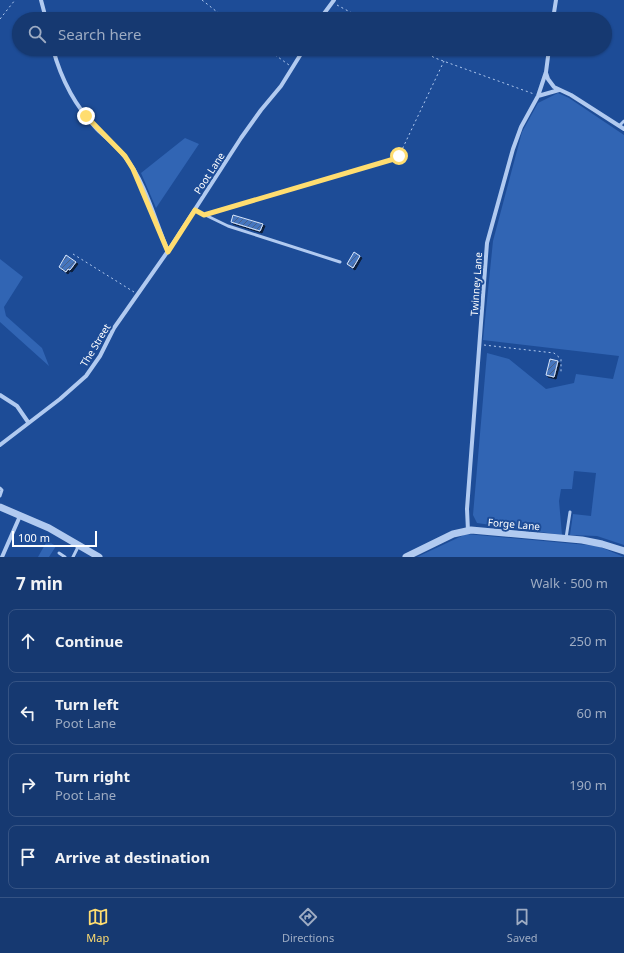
<!DOCTYPE html>
<html lang="en">
<head>
<meta charset="utf-8">
<style>
	body { margin:0; font-family:"Noto Sans",sans-serif; background:#1f4076; color:#f1f3f6 }
	.scale { position:absolute; left:12px; bottom:10px; width:85px; box-sizing:border-box; padding-left:4px; border:2px solid #fff; border-top:0; font-size:11px; line-height:14px; white-space:nowrap; color:#fff; -webkit-text-stroke:3px #1d4c97; paint-order:stroke }
	.stop { position:absolute; width:12px; height:12px; margin:-9px; border:3px solid #ffdd70; border-radius:50%; background:#fff }
	.stop.end { background:#ffdd70; border-color:#fff; box-shadow:0 1px 4px #0008 }
	.list { margin:0; padding:0; list-style:none }
	h2 { display:flex; justify-content:space-between; align-items:center; height:52px; margin:0; padding:0 16px; font-size:17px }
	h2 small { font-size:13px; font-weight:400; color:#9eacc3 }
	.list li { display:grid; grid-template-columns:26px 1fr auto; gap:12px; align-items:center; box-sizing:border-box; height:64px; margin:0 8px 8px; padding:0 8px; border:1px solid #355384; border-radius:8px }
	.list b { display:block; font-size:15px; white-space:nowrap }
	.list p { margin:0; font-size:13px; white-space:nowrap; color:#9eacc3 }
	.list em { font-size:13px; font-style:normal; color:#9eacc3 }
	.icon { flex:none; width:22px; height:22px; fill:none; stroke:currentColor; stroke-width:2; stroke-linecap:round; stroke-linejoin:round }
	.map { position:relative; flex:none; width:624px; height:557px; overflow:hidden }
	.search { position:absolute; background:#163971; box-shadow:0 1px 3px #0004; left:12px; right:12px; top:12px; height:44px; display:flex; align-items:center; gap:10px; box-sizing:border-box; padding:0 14px; border-radius:22px; color:#9eacc3; font-size:15px }
	.sheet { height:340px; background:#163971 }
	nav { display:flex; justify-content:space-around; align-items:center; box-sizing:border-box; height:56px; border-top:1px solid #355384; background:#163971; font-size:11px; color:#9eacc3 }
	nav a { display:grid; justify-items:center; gap:2px }
	nav .on { color:#ffdd70 }
	.map>svg:first-child { display:block }
	.green { fill:#3165b4 }
	.building { fill:url(#building-hatch); stroke:#d8e6fb; filter:url(#shadow) }
	.lines { fill:none; stroke-linecap:round; stroke-linejoin:round }
	.path { stroke:#b1caf0; stroke-width:1; stroke-dasharray:2 3; stroke-linecap:butt }
	.service { stroke:#b1caf0; stroke-width:3 }
	.minor { stroke:#b1caf0; stroke-width:4 }
	.tertiary { stroke:#b1caf0; stroke-width:7 }
	.route { stroke:#ffdd70; stroke-width:5 }
	.labels { text-anchor:middle; dominant-baseline:central; stroke-width:4; stroke-linejoin:round; paint-order:stroke }
	.street-label { font-size:10px; fill:#fff; stroke:#1d4c97 }
</style>
</head>
<body>
<div class="map">
<svg width="624" height="557" viewBox="0 0 624 557">
	<defs>
		<pattern id="building-hatch" width="6" height="6" patternUnits="userSpaceOnUse"><rect width="6" height="6" fill="#4575be"/><path d="M-1 1l2-2M0 6l6-6M5 7l2-2" fill="none" stroke="#486085"/></pattern>
		<filter id="shadow"><feDropShadow dx="2" dy="2" stdDeviation="0" flood-color="#0009"/></filter>
	</defs>
	<rect width="100%" height="100%" fill="#1d4c97"/>
	<path class="green" d="M558,93L569,98L624,135V545L597,536L570,535L573,514L591,516L596,473L574,471L572,489H561L559,501L562,535L477,523L473,515L487,353L509,359L546,389L574,383L576,374L613,379L619,356L483,340L493,241L522,132L538,103Z
		M185,138L199,144L156,208L141,173Z
		M0,259L23,277L4,307L6,316L42,348L49,366L0,322Z
		M466,534L598,546L624,557H417Z
		M47,541L56,546L49,557H38Z"/>
	<path class="building" d="M233,215L263,224L260,231L231,222Z
		M354,252L360,256L353,268L347,264Z
		M66,255L76,262L70,270L68,269L66,272L59,267Z
		M550,359L558,361L554,377L546,375Z"/>
	<g class="lines">
		<path class="path" d="M202,0L226,19
			M337,5L363,19
			M0,19L15,0
			M267,49L289,65
			M419,49L435,58L534,94
			M211,213L393,159L399,156L444,61
			M73,254L134,292
			M484,345L554,353L561,359V374"/>
		<path class="service" d="M620,125L624,121
			M195,210L228,226L340,262
			M0,488L2,490L0,496
			M566,538L570,512
			M59,553L65,557
			M73,557L79,545"/>
		<path class="minor" d="M41,0L46,19
			M320,19L334,0
			M553,19L556,0
			M53,49C61,79 75,106 97,129C106,138 117,146 125,157C146,183 155,221 168,251
			M546,73L548,79L554,87L571,95L624,129
			M538,96L559,90
			M0,395L17,406L28,422
			M0,445L60,399L86,376L100,356L114,328L168,251L241,138L261,110L281,86L304,49
			M468,531L467,509L487,243L513,149L521,127L538,96L546,72L549,49
			M2,557L20,516"/>
		<path class="tertiary" d="M0,507L49,528L99,557
			M406,557L453,534L471,530L582,540L602,544L624,551"/>
	</g>
	<g class="lines">
		<path class="route" d="M86,116L125,156L133,169L168,252L195,210L204,215L394,159L399,156"/>
	</g>
	<g class="labels">
		<g class="street-label">
			<text transform="translate(209 173) rotate(-57)">Poot Lane</text>
			<text transform="translate(476 284) rotate(-86)">Twinney Lane</text>
			<text transform="translate(95 345) rotate(-59)">The Street</text>
			<text transform="translate(514 524) rotate(5)">Forge Lane</text>
		</g>
	</g>
</svg>
<div class="scale">100 m</div>
<div class="stop" style="left:399px;top:156px"></div>
<div class="stop end" style="left:86px;top:116px"></div>
<div class="search"><svg class="icon" aria-label="search" viewBox="0 0 24 24"><circle cx="10" cy="10" r="6"/><path d="M15 15l6 6"/></svg>Search here</div>
</div>
<section class="sheet">
<h2>7 min<small>Walk · 500 m</small></h2>
<ul class="list">
<li><svg class="icon" aria-label="ahead" viewBox="0 0 24 24"><path d="M12 20V5M6 11l6-6 6 6"/></svg><div><b>Continue</b></div><em>250 m</em></li>
<li><svg class="icon" aria-label="left" viewBox="0 0 24 24"><path d="M17 20v-9H6M10 6l-5 5 5 5"/></svg><div><b>Turn left</b><p>Poot Lane</p></div><em>60 m</em></li>
<li><svg class="icon" aria-label="right" viewBox="0 0 24 24"><path d="M7 20v-9h11M14 6l5 5-5 5"/></svg><div><b>Turn right</b><p>Poot Lane</p></div><em>190 m</em></li>
<li><svg class="icon" aria-label="arrive" viewBox="0 0 24 24"><path d="M6 21V4h12l-3 4 3 4H6"/></svg><div><b>Arrive at destination</b></div></li>
</ul>
</section>
<nav>
<a class="on"><svg class="icon" aria-label="map" viewBox="0 0 24 24"><path d="M3 6l6-2 6 2 6-2v14l-6 2-6-2-6 2zM9 4v14M15 6v14"/></svg>Map</a>
<a><svg class="icon" aria-label="directions" viewBox="0 0 24 24"><path d="M12 3l9 9-9 9-9-9zM9 14v-3h6M13 9l2 2-2 2"/></svg>Directions</a>
<a><svg class="icon" aria-label="saved" viewBox="0 0 24 24"><path d="M7 4h10v16l-5-4-5 4z"/></svg>Saved</a>
</nav>
</body>
</html>
